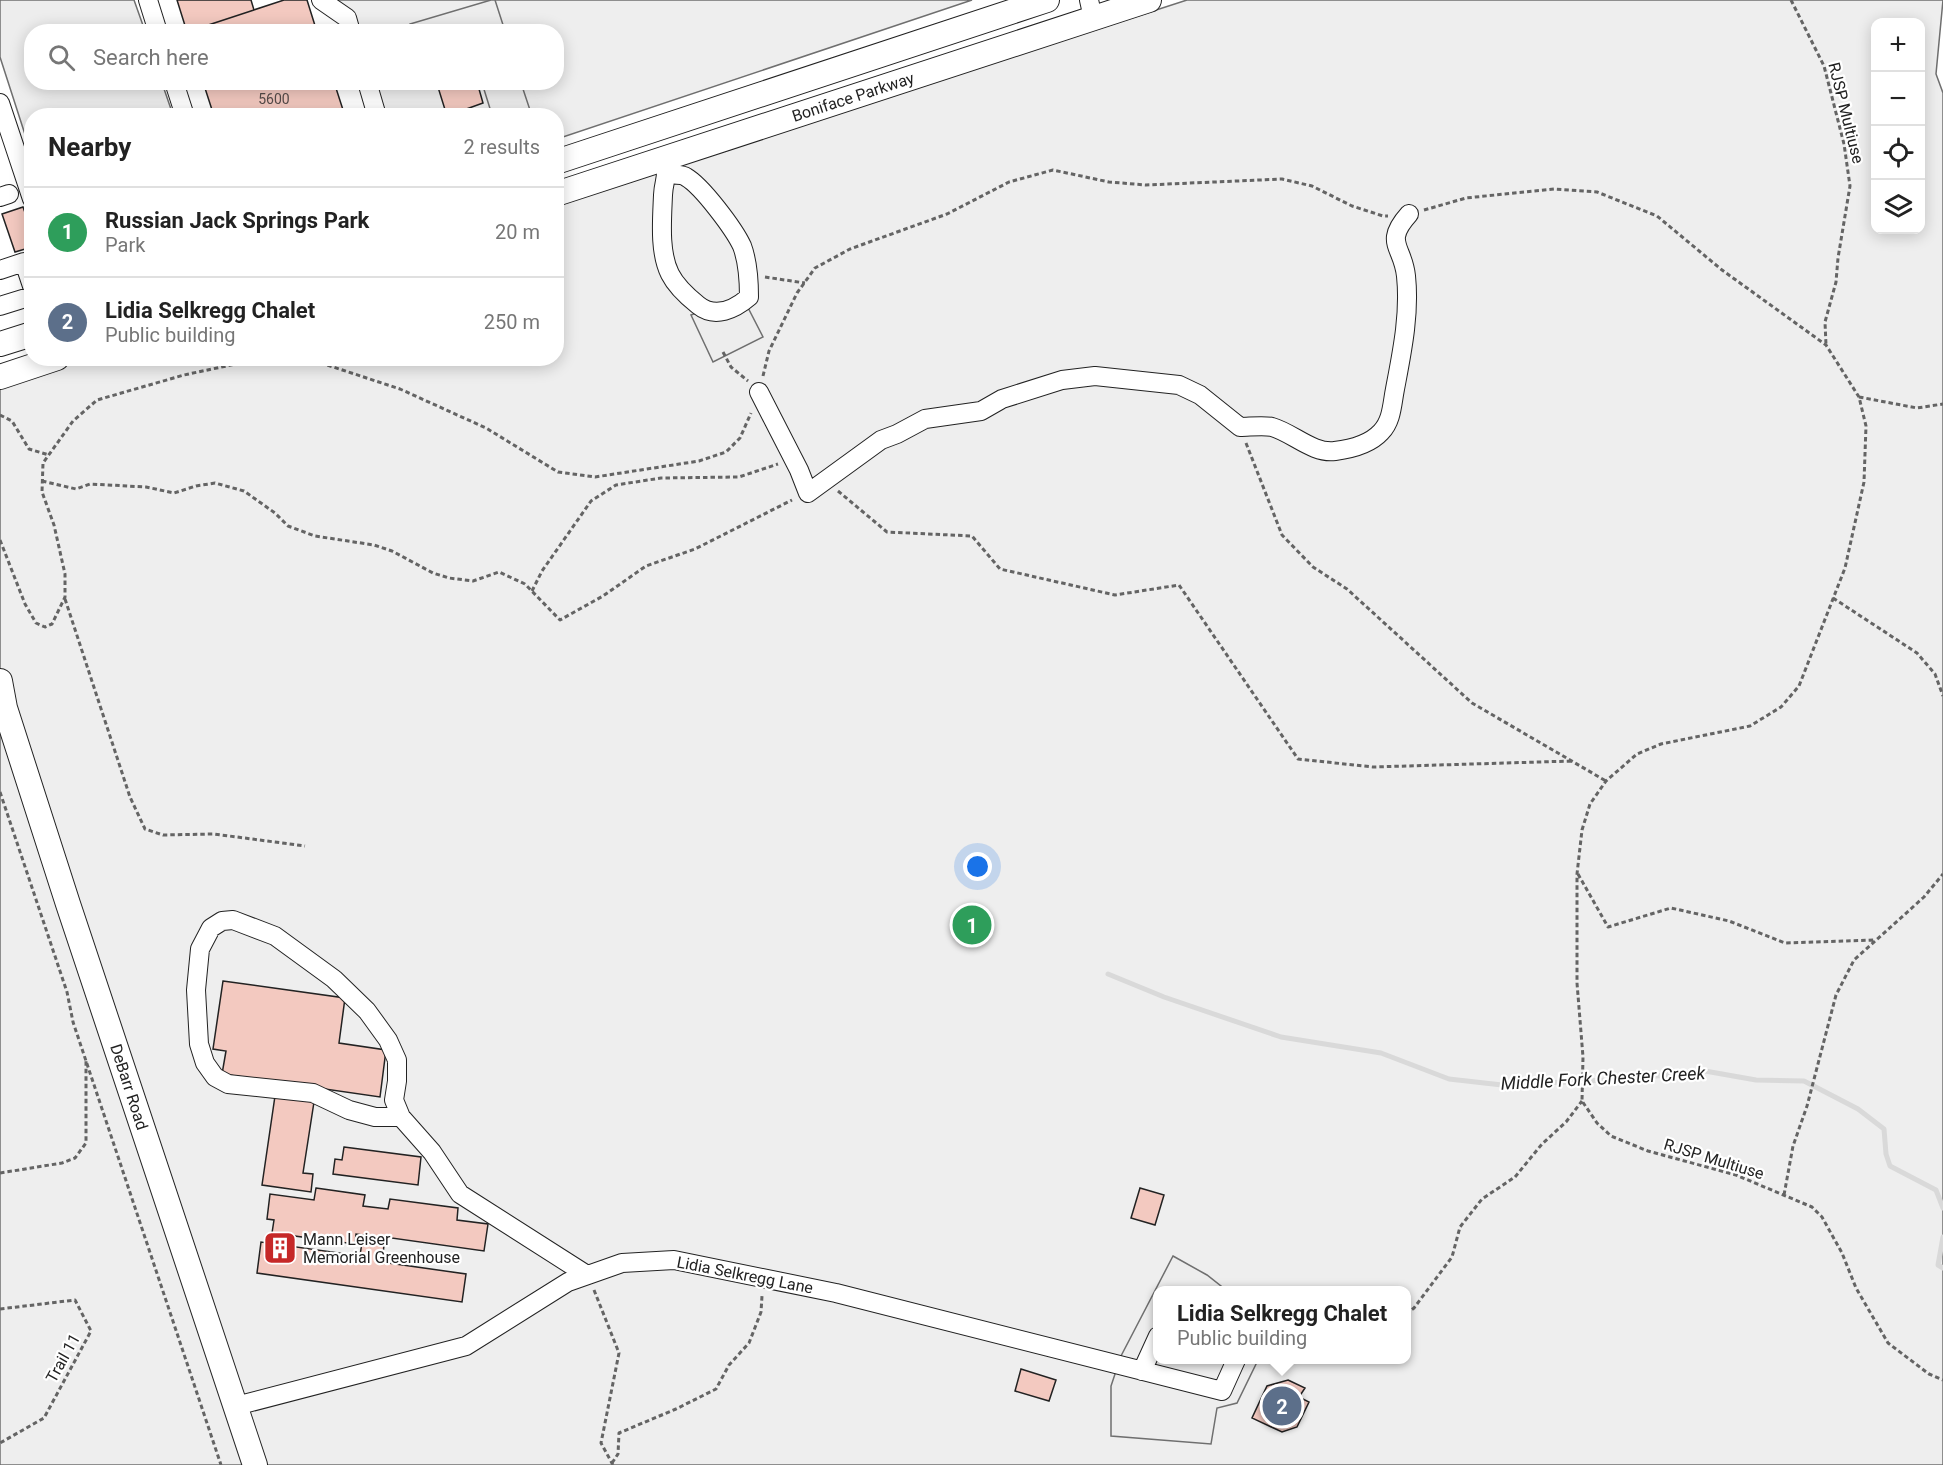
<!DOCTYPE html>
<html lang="en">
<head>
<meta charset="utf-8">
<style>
	body { margin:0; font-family:Roboto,sans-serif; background:#f2f2f2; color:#222 }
	.controls { position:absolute; right:18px; top:18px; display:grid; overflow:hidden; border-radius:12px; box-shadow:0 3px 15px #0003 }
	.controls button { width:54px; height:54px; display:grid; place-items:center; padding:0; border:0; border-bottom:2px solid #e0e0e0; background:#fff; color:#222; font:30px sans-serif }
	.you { position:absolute; left:978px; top:867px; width:21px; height:21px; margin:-15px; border:4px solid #fff; border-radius:50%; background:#1a73e8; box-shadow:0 0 0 9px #1a73e833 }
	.badge { display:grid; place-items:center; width:39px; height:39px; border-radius:50%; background:#111827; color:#fff; font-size:20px; font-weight:700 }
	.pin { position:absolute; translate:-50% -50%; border:3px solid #fff; box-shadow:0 2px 6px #0006 }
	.popup { position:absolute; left:1153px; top:1286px; width:258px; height:78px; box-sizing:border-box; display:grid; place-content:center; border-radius:12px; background:#fff; filter:drop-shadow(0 2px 4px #0005); font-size:20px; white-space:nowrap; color:#767676 }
	.popup b { font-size:22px; color:#222 }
	.popup::after { content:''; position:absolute; left:50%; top:100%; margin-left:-12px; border:12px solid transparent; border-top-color:#fff }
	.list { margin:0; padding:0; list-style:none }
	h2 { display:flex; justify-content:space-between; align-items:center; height:78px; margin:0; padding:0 24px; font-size:26px }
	h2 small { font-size:20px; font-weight:400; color:#767676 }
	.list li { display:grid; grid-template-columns:39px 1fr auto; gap:18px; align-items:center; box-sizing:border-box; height:90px; padding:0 24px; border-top:2px solid #e0e0e0 }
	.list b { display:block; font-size:22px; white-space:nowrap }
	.list p { margin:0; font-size:20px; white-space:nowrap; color:#767676 }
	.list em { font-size:20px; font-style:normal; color:#767676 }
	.icon { flex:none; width:33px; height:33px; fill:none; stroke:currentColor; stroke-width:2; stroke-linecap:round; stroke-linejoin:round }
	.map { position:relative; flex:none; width:1943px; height:1465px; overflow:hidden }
	.search { position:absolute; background:#fff; box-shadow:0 3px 15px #0003; left:24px; top:24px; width:540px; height:66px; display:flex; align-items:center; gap:15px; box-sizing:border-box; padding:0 21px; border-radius:24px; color:#767676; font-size:22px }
	.panel { position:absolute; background:#fff; box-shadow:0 3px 15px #0003; left:24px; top:108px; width:540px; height:258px; border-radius:24px }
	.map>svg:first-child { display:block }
	.green { fill:#eee; stroke:#6f6f6f; stroke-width:1.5; fill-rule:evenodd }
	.parking { fill:#ededed; stroke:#6f6f6f; stroke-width:1.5 }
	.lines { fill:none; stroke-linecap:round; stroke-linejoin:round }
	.stream { stroke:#d9d9d9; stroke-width:5 }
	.building { fill:#f3c9c0; stroke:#222; stroke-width:1.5 }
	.minor-casing { stroke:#222; stroke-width:20 }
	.major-casing { stroke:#222; stroke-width:26 }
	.path { stroke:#646464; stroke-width:3; stroke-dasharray:4.5 3; stroke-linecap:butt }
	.minor { stroke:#fff; stroke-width:18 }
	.major { stroke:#fff; stroke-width:24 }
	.labels { text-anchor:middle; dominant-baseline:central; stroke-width:4.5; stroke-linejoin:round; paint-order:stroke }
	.number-label { font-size:14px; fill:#564c4a }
	.street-label { font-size:16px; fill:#222; stroke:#fff }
	.poi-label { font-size:16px; fill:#222; stroke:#fff; text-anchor:start }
	.water-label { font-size:18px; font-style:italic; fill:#222; stroke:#fff }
</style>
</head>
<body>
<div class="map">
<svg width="1943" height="1465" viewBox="0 0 1943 1465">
	<rect width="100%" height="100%" fill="#fff"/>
	<path class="green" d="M338,0H972L557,139L556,116L374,115L364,83L556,82V32L348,31Z
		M1187,0H1943L1936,74L1943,93V1465H0V385L82,358H556L557,204ZM1876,22H1920V230H1876ZM1158,1290H1406V1360H1158Z"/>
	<path class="parking" d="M0,0H134L145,31L32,32V82L162,83L173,115L32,116L31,153L0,57Z
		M491,0H495L505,31H412L410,24Z
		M482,83H521L530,110L492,115Z
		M742,296L763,337L713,362L691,315Z
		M1173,1256L1207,1275L1226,1290H1158V1360H1258L1237,1403L1217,1408L1211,1444L1111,1436V1386L1121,1356Z"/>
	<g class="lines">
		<path class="stream" d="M1108,974L1164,997L1281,1037L1381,1053L1449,1079L1502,1085L1627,1079L1705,1071L1756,1080L1804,1081L1858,1109L1884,1129L1886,1154L1890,1166L1936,1190L1943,1208
			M1943,1237L1938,1265L1943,1268"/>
	</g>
	<path class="building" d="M177,0H251L254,10L187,32Z
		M284,0H307L317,32H187Z
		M203,82H334L345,116H214Z
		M441,82H477L483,103L447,116L437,84Z
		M23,207L32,232V247L15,252L2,214Z
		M223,981L345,998L339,1043L386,1050L380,1097L222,1074L226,1051L213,1049Z
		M275,1096L314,1102L303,1173L313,1174L311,1192L262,1185Z
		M344,1147L421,1157L418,1185L333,1174L335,1159L342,1160Z
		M316,1188L365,1195L363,1206L388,1209L390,1199L458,1208L457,1220L488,1224L484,1251L385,1237L382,1262L466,1274L462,1302L257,1273L261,1242L360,1256L363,1235L356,1234L355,1244L272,1233L274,1220L267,1219L270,1194L314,1200Z
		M1140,1188L1164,1195L1155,1225L1131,1218Z
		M1021,1369L1056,1380L1049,1401L1015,1391Z
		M1288,1380L1305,1388L1299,1397L1309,1402L1297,1427L1282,1432L1252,1418L1267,1386Z"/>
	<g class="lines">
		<g class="minor-casing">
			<path id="minor" d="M148,0L158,32
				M321,0L347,18L351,32
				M1089,0L1093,18
				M174,82L185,116
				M367,82L377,116
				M0,103L32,199
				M663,159C669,179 664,177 663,195C662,220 659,252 670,274C676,286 688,297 698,305C715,319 735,309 749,297C749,280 748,262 742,246C734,229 702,186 686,177C682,174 673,175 668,174
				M0,197L9,194
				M0,270L24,262L32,286
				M0,306L32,296
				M759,392L799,470L808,493L881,440L897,434L925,419L981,411L1002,399L1062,380L1095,376L1179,385L1200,395L1240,427C1249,427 1263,425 1272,427C1293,433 1313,454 1335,451C1351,449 1370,444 1381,432C1392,421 1392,404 1395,389C1402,352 1410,314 1406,276C1403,246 1383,243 1409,214
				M401,1117H375L349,1110L313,1093L228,1084L215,1077L205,1063L199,1044L196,990L200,949L211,928L222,921L233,920L275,936L334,979L367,1011L388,1040L397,1060V1081L394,1100L401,1117L432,1152L460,1194L587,1275
				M1142,1371L1158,1336
				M236,1406L466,1346L568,1282L622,1263L674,1260L836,1293L1222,1391L1236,1360"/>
		</g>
		<g class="major-casing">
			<path id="major" d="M556,162L1047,0
				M556,194L1149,0
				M0,344L32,334
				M0,377L57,358
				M0,681L5,708L68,904L255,1465"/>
		</g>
		<path class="path" d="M1791,0L1824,66L1844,144L1850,186L1838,258L1836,282L1825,322L1826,345
			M1424,210L1466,198L1554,189L1597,192L1657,216L1722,270L1826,345L1859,397L1866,426L1864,482L1845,568L1799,686L1781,707L1750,726L1661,744L1637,754L1606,781L1590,804L1582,830L1577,874V983L1583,1057L1582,1101L1597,1123L1611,1136L1648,1151L1736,1175L1812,1207L1822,1217L1842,1253L1856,1288L1888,1343L1929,1374L1943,1380
			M765,277L805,283
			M723,352L731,367L748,381
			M306,358L400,389L486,428L558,472L595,477L699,461L726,452L740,438L751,413
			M763,376L769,351L797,293L815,268L850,249L947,214L1009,182L1053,170L1109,182L1146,185L1282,179L1312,186L1352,206L1383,216H1388
			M1859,397L1917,408L1943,404
			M0,415L12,421L29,449L49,455
			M1246,443L1282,535L1313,567L1347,589L1472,703L1606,781
			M42,481L76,489L90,484L146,487L174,493L196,486L215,483L244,491L275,513L288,526L315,536L374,545L392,551L433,573L449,578L473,581L499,572L525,584L560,620L603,596L646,566L695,549L792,500
			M838,491L887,532L972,536L1000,569L1115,595L1179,585L1298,759L1373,767L1572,761
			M0,540L25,604L36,623L45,627L52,624L65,597V574L54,525L42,492L43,463L73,421L97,400L184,375L264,358
			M532,591L542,571L591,501L616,485L661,478L739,477L778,464
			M1833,598L1917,653L1935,674L1943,696
			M65,599L130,797L145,829L163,835L214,834L305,846
			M0,792L67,992L73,1022L221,1465
			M1578,874L1608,927L1671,908L1729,921L1785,943L1874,940
			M0,1173L62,1163L75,1158L86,1143V1060
			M1784,1195L1793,1146L1807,1106L1836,995L1854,960L1924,897L1943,874
			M594,1290L619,1353L601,1443L613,1465
			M1250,1290H1263
			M0,1309L75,1300L91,1331L44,1418L0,1443
			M1406,1314L1414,1308L1452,1257L1460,1227L1482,1199L1515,1177L1542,1144L1566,1122L1582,1101
			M612,1463L618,1454L619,1433L676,1409L716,1389L729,1365L749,1343L761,1312L762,1296"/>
		<use href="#minor" class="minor"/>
		<use href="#major" class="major"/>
	</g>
	<defs>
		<g id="building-square" transform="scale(1.725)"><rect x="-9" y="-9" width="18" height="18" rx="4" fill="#c62828" stroke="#fff"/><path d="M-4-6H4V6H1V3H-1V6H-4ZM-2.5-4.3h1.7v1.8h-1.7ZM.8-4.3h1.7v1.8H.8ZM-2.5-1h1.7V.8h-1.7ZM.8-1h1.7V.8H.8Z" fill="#fff"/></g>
	</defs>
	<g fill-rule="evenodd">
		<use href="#building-square" x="280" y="1248"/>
	</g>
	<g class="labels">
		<g class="number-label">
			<text x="274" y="99">5600</text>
		</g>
		<g class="street-label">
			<text transform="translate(853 97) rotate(-18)">Boniface Parkway</text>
			<text transform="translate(1846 113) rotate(76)">RJSP Multiuse</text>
			<text transform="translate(129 1087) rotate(72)">DeBarr Road</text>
			<text transform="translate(1714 1159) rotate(17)">RJSP Multiuse</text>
			<text transform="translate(745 1275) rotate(11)">Lidia Selkregg Lane</text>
			<text transform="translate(63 1358) rotate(-61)">Trail 11</text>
		</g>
		<g class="poi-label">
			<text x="303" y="1239">Mann Leiser<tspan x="303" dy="18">Memorial Greenhouse</tspan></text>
		</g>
		<g class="water-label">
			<text transform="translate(1603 1078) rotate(-3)">Middle Fork Chester Creek</text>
		</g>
	</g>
</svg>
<div class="controls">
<button>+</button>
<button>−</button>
<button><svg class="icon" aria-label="locate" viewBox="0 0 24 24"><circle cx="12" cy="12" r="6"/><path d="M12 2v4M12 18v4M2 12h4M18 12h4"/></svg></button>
<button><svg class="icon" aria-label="layers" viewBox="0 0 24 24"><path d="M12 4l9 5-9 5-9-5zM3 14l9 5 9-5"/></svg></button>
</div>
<div class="you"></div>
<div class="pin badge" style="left:972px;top:925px;background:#2e9e5b">1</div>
<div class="pin badge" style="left:1282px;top:1406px;background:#5c6f8a">2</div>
<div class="popup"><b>Lidia Selkregg Chalet</b>Public building</div>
<div class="search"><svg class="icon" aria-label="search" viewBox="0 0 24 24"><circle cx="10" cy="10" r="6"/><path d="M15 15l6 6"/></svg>Search here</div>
<section class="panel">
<h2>Nearby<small>2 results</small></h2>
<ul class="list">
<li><span class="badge" style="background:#2e9e5b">1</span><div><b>Russian Jack Springs Park</b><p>Park</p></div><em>20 m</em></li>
<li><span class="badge" style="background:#5c6f8a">2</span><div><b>Lidia Selkregg Chalet</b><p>Public building</p></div><em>250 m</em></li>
</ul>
</section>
</div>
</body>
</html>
